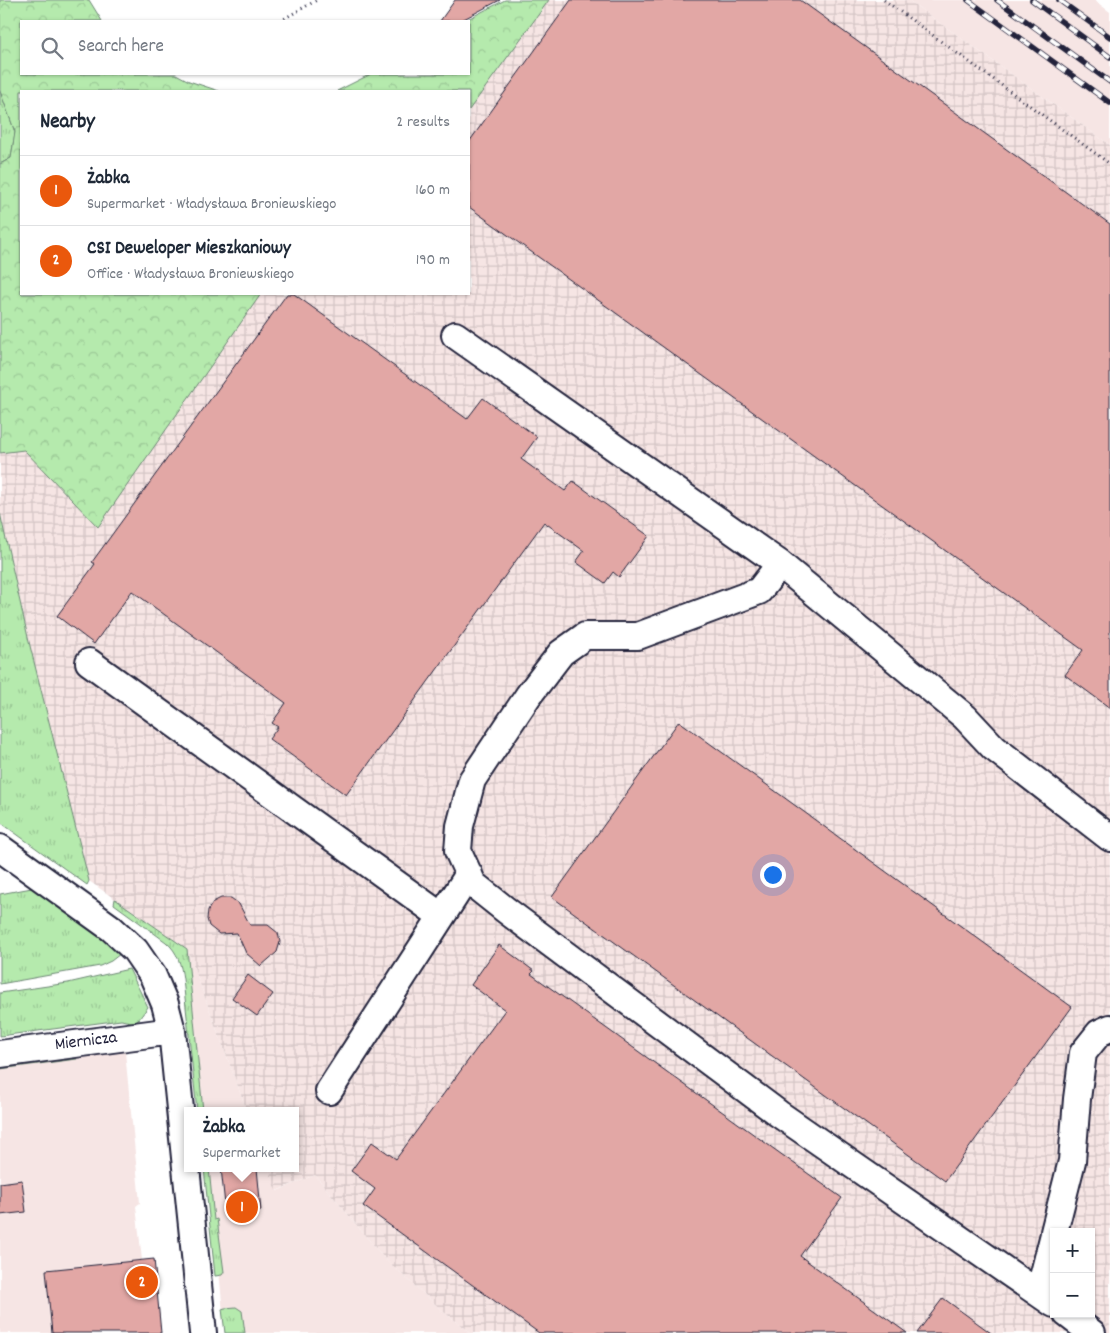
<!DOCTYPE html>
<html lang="en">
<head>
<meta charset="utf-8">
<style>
	body { margin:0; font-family:Dekko,sans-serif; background:#f2f2f3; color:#1f2937 }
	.controls { position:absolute; right:15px; bottom:15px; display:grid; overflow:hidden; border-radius:0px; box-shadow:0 1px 4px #0004 }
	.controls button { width:45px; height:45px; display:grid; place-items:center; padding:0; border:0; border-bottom:1px solid #e0e1e3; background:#fff; color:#1f2937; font:25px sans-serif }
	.you { position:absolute; left:772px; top:874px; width:18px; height:18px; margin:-12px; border:4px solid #fff; border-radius:50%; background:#1a73e8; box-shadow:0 0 0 8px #1a73e833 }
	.badge { display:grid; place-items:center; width:32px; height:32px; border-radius:50%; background:#ea580c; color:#fff; font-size:16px; font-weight:700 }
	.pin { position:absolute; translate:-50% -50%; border:2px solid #fff; box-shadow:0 1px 5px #0006 }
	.popup { position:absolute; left:184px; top:1107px; width:115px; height:65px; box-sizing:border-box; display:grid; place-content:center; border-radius:0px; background:#fff; filter:drop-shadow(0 1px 4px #0005); font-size:16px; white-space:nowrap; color:#747a83 }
	.popup b { font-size:19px; color:#1f2937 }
	.popup::after { content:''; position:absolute; left:50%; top:100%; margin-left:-10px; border:10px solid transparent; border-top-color:#fff }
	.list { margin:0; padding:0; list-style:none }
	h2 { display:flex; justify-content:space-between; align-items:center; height:65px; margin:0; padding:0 20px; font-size:21px }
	h2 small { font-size:16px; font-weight:400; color:#747a83 }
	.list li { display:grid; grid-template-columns:32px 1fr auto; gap:15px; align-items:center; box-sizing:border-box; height:70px; padding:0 20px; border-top:1px solid #e0e1e3 }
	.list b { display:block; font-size:19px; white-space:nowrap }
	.list p { margin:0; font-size:16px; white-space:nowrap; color:#747a83 }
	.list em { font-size:16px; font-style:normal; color:#747a83 }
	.icon { flex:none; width:28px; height:28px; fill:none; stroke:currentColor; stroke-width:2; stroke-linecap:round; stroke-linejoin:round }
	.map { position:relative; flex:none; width:1110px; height:1333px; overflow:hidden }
	.search { position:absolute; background:#fff; box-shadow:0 1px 4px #0004; left:20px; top:20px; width:450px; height:55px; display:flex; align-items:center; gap:12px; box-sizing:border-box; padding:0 18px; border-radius:0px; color:#747a83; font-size:19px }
	.panel { position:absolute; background:#fff; box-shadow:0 1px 4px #0004; left:20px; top:90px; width:450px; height:205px; border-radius:0px }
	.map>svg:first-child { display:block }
	.built { fill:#f6e5e4 }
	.industrial { fill:url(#industrial-grid); fill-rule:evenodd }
	.grass { fill:url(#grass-tufts); stroke:#6c8674 }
	.forest { fill:url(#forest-crowns); stroke:#6c8674 }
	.building { fill:#e2a7a5; stroke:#22223b }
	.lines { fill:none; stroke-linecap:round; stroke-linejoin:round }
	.minor-casing { stroke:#22223b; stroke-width:30 }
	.path { stroke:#22223b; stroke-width:3; stroke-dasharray:1 4; stroke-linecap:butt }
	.minor { stroke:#fff; stroke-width:26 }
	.rail-casing { stroke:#22223b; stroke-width:5.5 }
	.rail { stroke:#fff; stroke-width:4; stroke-dasharray:11; stroke-linecap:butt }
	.labels { text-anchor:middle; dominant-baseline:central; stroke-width:4; stroke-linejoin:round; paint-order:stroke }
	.street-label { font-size:18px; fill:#22223b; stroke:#fff }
</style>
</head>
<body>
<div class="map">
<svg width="1110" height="1333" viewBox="0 0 1110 1333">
	<defs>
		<pattern id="industrial-grid" width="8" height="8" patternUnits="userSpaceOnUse" patternTransform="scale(1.25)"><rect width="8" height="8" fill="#f6e5e4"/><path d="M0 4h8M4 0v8" fill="none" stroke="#d3c4c4"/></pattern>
		<pattern id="grass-tufts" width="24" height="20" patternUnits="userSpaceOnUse" patternTransform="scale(1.25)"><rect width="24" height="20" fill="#b5eaad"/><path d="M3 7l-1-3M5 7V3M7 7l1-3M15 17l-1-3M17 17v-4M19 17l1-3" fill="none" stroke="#9bc896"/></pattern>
		<pattern id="forest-crowns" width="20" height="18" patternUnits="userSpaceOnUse" patternTransform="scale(1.25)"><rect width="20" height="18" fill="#b5eaad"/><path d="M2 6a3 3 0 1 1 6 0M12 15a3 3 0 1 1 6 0" fill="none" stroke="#9bc896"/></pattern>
	</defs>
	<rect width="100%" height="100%" fill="#fff"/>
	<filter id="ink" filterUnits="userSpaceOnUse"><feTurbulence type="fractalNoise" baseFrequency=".02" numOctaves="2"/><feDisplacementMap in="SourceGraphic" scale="10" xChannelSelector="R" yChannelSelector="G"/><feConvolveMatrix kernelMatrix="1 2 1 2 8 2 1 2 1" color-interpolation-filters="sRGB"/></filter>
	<g filter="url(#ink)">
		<path class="built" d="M908,0H1094L1110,12V145Z
			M187,949L247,1111H203Z
			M125,1052L140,1203L136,1206L142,1260L154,1259L161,1333H0V1069Z
			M209,1168H268L277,1191L315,1175L384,1258L445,1313L472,1333H225Z"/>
		<path class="industrial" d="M0,0L21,21V294H469V91L527,0H908L1110,145V1333H472L445,1313L384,1258L315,1175L276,1191L268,1168H296V1111H247L187,949L89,881L29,642L0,513ZM1054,1232H1091V1314H1054Z"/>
		<path class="grass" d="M0,91L15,132L11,158L0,164Z
			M0,513L29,642L89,881L87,885L0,822Z
			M37,887L107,938L120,954L111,961L100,966L0,984V894Z
			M115,899L187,949L203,1111H197L183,979C181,965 178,952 166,942L114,904Z
			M129,969L148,1007L136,1023L121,1020L0,1036V993L68,983Z
			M73,1053L77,1059L0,1069V1063Z
			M204,1168H209L214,1220L217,1219L224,1272L222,1275L215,1276Z
			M236,1307L242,1311L245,1333H225L222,1309L225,1308Z"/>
		<path class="forest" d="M0,0H89L102,21H21V74H176L189,81L219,91H21V294H261L98,527L24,450L0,453V164L11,158L15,132L0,91Z
			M505,0H549L469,110V91H337L371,74H469V21H464Z"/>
		<path class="building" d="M455,0H500L460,21H440Z
			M571,0H800L1110,224V708L1065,675L1083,650L469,207V142Z
			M287,294H294L467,419L483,398L537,437L521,459L565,491L573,481L649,536L619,577L613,572L605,583L576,562L584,551L544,522L346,795L269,739L278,727L272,723L286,703L132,591L94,644L57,616L95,564L92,562Z
			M679,721L1072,1007L945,1181L552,897Z
			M221,898H231L239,904L250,925H268L278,933L280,942L277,952L261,966L246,953L237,933L219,934L209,926L207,919L208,910L213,902Z
			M499,945L534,971L531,974L842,1198L800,1256L907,1333H539L363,1206L375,1189L351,1171L372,1142L396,1159L505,1010L471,985Z
			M248,975L273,994L257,1016L232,998Z
			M221,1168H257L261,1211L226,1214Z
			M22,1180L26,1212L0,1215V1183Z
			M154,1259L161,1333H52L46,1270Z
			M943,1298L991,1333H917Z"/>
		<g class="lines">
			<g class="minor-casing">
				<path id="minor" d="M455,335L780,564L965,717L994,748L1110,838
					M780,564L759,591L638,636H585L561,653L528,696L472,780L460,826L458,851L473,884L507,911L779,1114L1054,1304
					M89,662L441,916
					M0,848L111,928L135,950L153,976L165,1004L172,1031L203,1333
					M0,1054L172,1031
					M329,1091L469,874
					M1054,1232L1072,1161L1077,1099L1083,1053L1099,1033L1110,1028
					M1039,1293L1054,1234
					M1067,1314L1092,1333"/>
			</g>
			<path class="path" d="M884,0L1110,164
				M280,21L317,0"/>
			<use href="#minor" class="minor"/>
			<g class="rail-casing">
				<path id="rail" d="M968,0L1110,103
					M997,0L1110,82
					M1032,0L1110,57
					M1059,0L1110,37"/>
			</g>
			<use href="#rail" class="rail"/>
		</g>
	</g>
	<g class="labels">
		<g class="street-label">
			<text transform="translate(86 1042) rotate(-7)">Miernicza</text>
		</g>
	</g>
</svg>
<div class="controls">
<button>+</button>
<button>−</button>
</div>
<div class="you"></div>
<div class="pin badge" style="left:242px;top:1207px">1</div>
<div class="popup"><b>Żabka</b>Supermarket</div>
<div class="pin badge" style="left:142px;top:1282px">2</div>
<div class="search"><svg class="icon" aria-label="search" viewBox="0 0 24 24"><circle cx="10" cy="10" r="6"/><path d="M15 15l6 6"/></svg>Search here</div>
<section class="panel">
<h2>Nearby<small>2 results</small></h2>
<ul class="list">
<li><span class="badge">1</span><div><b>Żabka</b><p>Supermarket · Władysława Broniewskiego</p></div><em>160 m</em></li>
<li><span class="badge">2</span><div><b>CSI Deweloper Mieszkaniowy</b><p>Office · Władysława Broniewskiego</p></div><em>190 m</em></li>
</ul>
</section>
</div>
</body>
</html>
